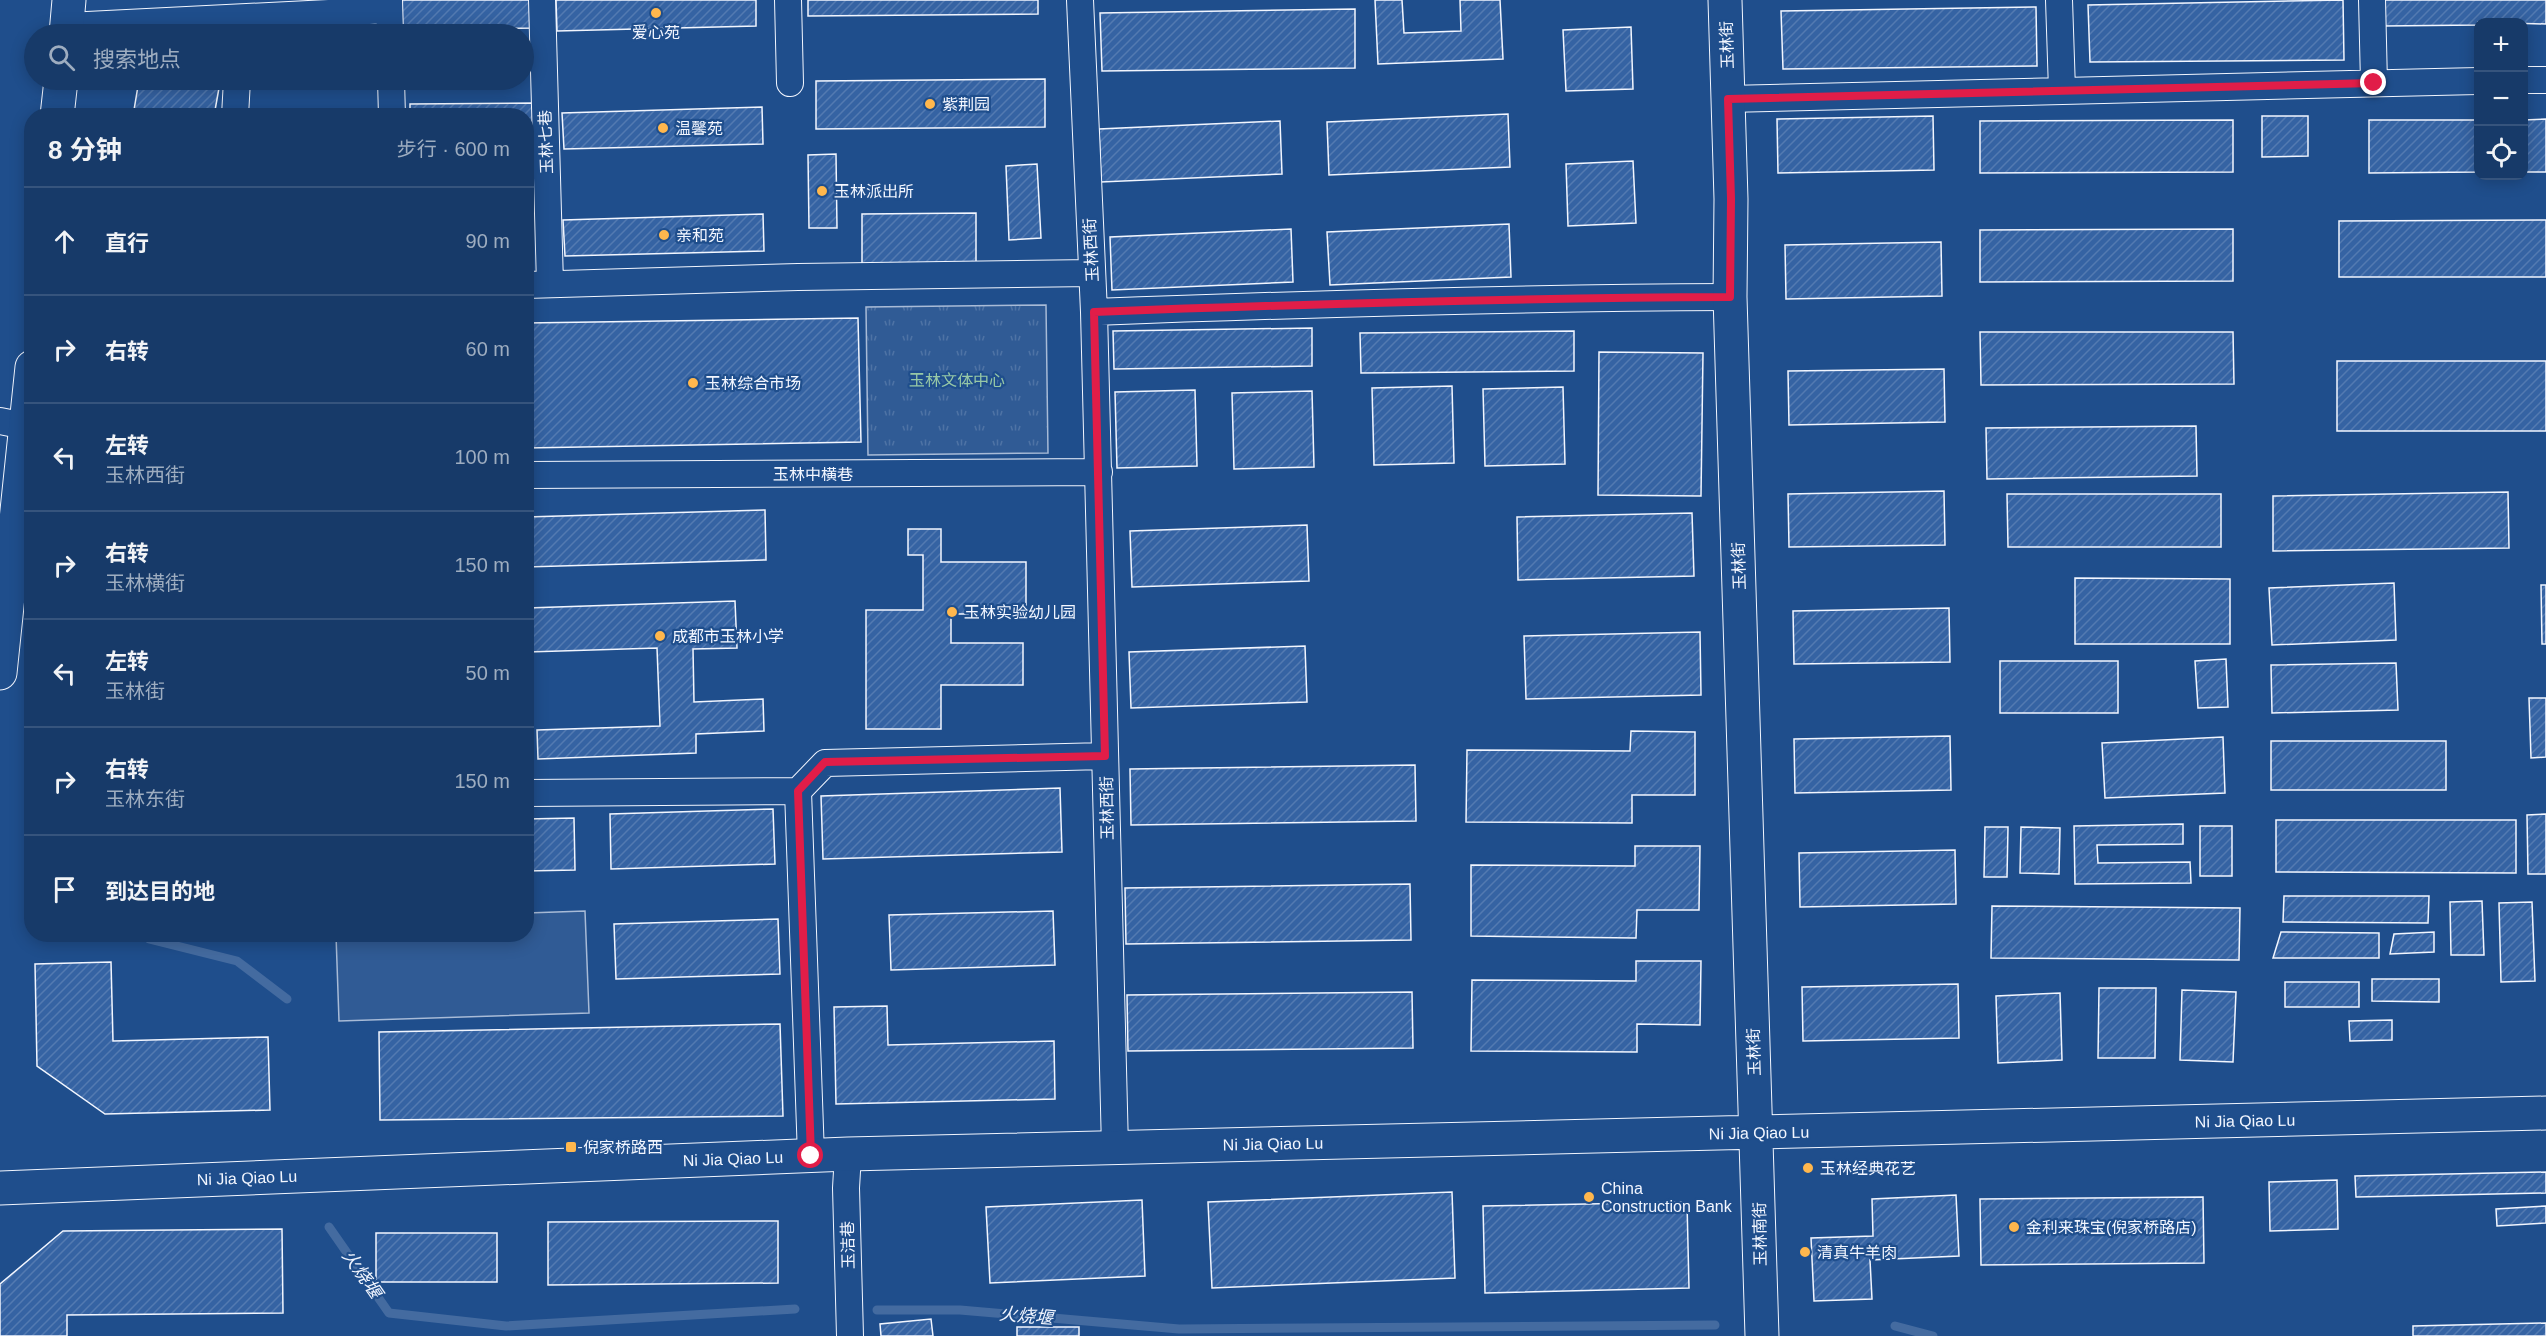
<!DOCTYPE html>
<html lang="zh">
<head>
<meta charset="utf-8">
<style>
	body { margin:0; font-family:Arial,"Noto Sans SC",sans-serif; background:#20416f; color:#f1f3f6 }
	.controls { position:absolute; right:18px; top:18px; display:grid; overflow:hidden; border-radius:12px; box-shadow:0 3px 15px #0003 }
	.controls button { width:54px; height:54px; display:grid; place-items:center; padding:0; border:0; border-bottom:2px solid #36547d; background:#173a69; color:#f1f3f6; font:30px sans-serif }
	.stop { position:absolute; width:18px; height:18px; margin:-14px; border:4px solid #e11d48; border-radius:50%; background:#fff }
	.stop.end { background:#e11d48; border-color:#fff; box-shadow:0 2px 6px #0008 }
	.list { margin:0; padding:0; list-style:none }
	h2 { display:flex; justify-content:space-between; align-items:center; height:78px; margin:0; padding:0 24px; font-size:26px }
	h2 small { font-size:20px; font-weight:400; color:#9eadc0 }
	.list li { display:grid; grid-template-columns:39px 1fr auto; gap:18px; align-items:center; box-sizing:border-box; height:108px; padding:0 24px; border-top:2px solid #36547d }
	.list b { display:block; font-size:22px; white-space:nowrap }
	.list p { margin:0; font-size:20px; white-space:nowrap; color:#9eadc0 }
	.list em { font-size:20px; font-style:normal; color:#9eadc0 }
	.icon { flex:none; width:33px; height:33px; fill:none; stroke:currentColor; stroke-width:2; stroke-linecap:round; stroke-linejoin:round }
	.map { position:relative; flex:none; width:2546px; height:1336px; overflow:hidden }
	.search { position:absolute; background:#173a69; box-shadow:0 3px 15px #0003; left:24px; top:24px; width:510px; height:66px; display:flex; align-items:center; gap:15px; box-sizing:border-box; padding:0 21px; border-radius:33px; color:#9eadc0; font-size:22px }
	.panel { position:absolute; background:#173a69; box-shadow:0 3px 15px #0003; left:24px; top:108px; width:510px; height:834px; border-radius:24px }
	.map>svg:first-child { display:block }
	.park { fill:url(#park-tufts); stroke:#a8bbd7; stroke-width:1.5 }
	.pitch { fill:#305b95; stroke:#a8bbd7; stroke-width:1.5 }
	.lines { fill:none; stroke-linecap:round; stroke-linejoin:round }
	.stream { stroke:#446ba0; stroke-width:9 }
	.building { fill:url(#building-hatch); stroke:#f2f6ff; stroke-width:1.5 }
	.street-casing { stroke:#f2f6ff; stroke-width:28 }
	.secondary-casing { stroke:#f2f6ff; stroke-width:35 }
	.street { stroke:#1f4e8c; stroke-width:26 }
	.secondary { stroke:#1f4e8c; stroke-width:33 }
	.route { stroke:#e11d48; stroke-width:8 }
	.poi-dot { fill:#ffb74d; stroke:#1f4e8c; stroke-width:2 }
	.labels { text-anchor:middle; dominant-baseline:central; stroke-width:4.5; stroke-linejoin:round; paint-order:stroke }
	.poi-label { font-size:16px; fill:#f2f6ff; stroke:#1f4e8c; text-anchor:start }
	.street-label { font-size:16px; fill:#f2f6ff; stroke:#1f4e8c }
	.park-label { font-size:16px; fill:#97c8a6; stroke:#1f4e8c }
	.water-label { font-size:18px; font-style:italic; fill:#f2f6ff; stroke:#1f4e8c }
</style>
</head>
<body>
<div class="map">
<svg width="2546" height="1336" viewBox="0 0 2546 1336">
	<defs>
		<pattern id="park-tufts" width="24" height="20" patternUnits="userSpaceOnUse" patternTransform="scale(1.5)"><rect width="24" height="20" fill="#305b95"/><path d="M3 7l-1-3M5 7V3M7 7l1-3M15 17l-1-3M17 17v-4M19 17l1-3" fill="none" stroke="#4e73a5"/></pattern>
		<pattern id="building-hatch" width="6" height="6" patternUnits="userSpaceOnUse" patternTransform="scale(1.5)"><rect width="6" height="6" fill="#3563a3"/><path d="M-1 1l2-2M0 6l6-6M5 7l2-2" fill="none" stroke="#537ab1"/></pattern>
	</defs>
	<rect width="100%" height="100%" fill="#1f4e8c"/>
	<path class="park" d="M1046,305L1048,453L868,455L866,307Z"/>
	<path class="pitch" d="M585,911L589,1013L339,1021L336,935L526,934L527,913Z"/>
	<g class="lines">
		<path class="stream" d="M149,939L237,961L287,999
			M329,1227L389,1313L506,1326L795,1309
			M877,1310H960L1179,1329L1715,1325
			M1895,1326L1933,1336"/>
	</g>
	<path class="building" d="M401,0H531L532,28L402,31Z
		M556,0H756V26L557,31Z
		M808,0H1038V14L808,16Z
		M1375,0H1402L1404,33L1461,31L1460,0H1500L1503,59L1378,64Z
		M2343,0L2344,60L2090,62L2088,5Z
		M2382,0H2546V24L2478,22V25L2383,26Z
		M2036,7L2037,66L1783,69L1781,11Z
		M1355,9V68L1102,71L1100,13Z
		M1631,27L1633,89L1566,91L1563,30Z
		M258,33H356V34H258Z
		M1045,79V127L816,129V81Z
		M139,80H171L219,88L214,116H133Z
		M258,80H356V88L258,87Z
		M533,103L534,154H526V116H410V104Z
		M762,107L763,144L564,149L562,113Z
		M1508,114L1510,167L1329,175L1327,122Z
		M1933,116L1934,170L1778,173L1777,119Z
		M2262,116H2308V156L2262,157Z
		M2546,119V172H2524V120Z
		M2233,120V172L1980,173V121Z
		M2369,120H2478V172L2369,173Z
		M1280,121L1282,174L1101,182L1099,129Z
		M836,154L837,228H809L808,155Z
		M1633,161L1636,223L1568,226L1566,164Z
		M1037,164L1041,238L1009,240L1006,166Z
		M976,213V264H862V214Z
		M763,214L764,251L565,256L563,220Z
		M2546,220V277H2339V221Z
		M1509,224L1511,277L1330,285L1327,232Z
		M1291,229L1293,282L1112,290L1110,237Z
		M2233,229V281L1980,282V230Z
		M1941,242L1942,296L1786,299L1785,245Z
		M858,318L861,442L526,448V323Z
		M1312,328V366L1114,369L1113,331Z
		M1574,331V371L1361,373L1360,333Z
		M1980,332H2233L2234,384L1981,385Z
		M1599,352L1703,353L1701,496L1598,495Z
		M2337,361H2546V431H2337Z
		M1944,369L1945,422L1789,425L1788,371Z
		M1452,386L1454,463L1374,465L1372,388Z
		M1563,387L1565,464L1485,466L1483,389Z
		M1195,390L1197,466L1117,468L1115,392Z
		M1312,391L1314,467L1234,469L1232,393Z
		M2196,426L2197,476L1987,479L1986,428Z
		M1944,491L1945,545L1789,547L1788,494Z
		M2508,492L2509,548L2273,551V496Z
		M2007,494H2221V547H2008Z
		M765,510L766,560L526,567V517Z
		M1692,513L1694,576L1518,580L1517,517Z
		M1307,525L1309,581L1132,587L1130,531Z
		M908,529H941V562H1026V614H951V643H1023V685H941V729H866V610H923V555H908Z
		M2075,578L2230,579V644H2075Z
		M2394,583L2396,640L2272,645L2269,588Z
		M2541,585H2546V644H2542Z
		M735,601L737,648L693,649L694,702L763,699L764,731L696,734V753L538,759L537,730L660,726L657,648L528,652L527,608Z
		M1949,608L1950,662L1794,664L1793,611Z
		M1700,632L1701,695L1526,699L1524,636Z
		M1305,646L1307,702L1131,708L1129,652Z
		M2226,659L2228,707L2198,708L2195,661Z
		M2000,661H2118V713H2000Z
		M2396,663L2398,710L2272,713L2271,665Z
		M2529,698H2546V757L2531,758Z
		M1631,731L1695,732V795H1632V823L1466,822L1467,750L1630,751Z
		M1950,736L1951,790L1795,793L1794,739Z
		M2223,737L2225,793L2105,798L2102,743Z
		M2271,741H2446V790H2271Z
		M1415,765L1416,821L1131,825L1130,769Z
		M1060,788L1062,852L823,859L821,796Z
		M773,809L775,864L611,869L610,814Z
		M2546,814V874H2528L2527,815Z
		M574,818L575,870L526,871V819Z
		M2276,820H2516V873L2276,872Z
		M2183,824V844L2097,845L2098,863L2190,862L2191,883L2075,884L2074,826Z
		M2200,826H2232V876H2200Z
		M1985,827H2008L2007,877H1984Z
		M2021,827L2060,828L2059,874L2020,873Z
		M1635,846H1700L1699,910H1637L1636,938L1471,936V865L1635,866Z
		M1955,850L1956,904L1800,907L1799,853Z
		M1410,884L1411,940L1126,944L1125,888Z
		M2284,896H2429L2428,923L2283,922Z
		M2482,901L2484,955H2451L2450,902Z
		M2532,902L2535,981L2501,982L2499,903Z
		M1992,906L2240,908L2239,960L1991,958Z
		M1053,911L1055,965L891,970L889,915Z
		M778,919L780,974L616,979L614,924Z
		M2281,932L2379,933V958H2273Z
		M2434,932V952L2390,954L2394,934Z
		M1636,961H1701L1700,1025L1637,1024V1052L1471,1051L1472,980L1636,981Z
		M111,962L113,1041L268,1037L270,1110L105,1114L37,1066L35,964Z
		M2372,979H2439V1002L2372,1001Z
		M2285,982H2359V1007H2285Z
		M1958,984L1959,1038L1803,1041L1802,987Z
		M2099,988H2156L2155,1058H2098Z
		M2182,990L2236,992L2233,1062L2180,1060Z
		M1412,992L1413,1048L1128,1051L1127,995Z
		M2060,993L2062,1060L1998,1063L1996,996Z
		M887,1006L888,1045L1054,1041L1055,1099L836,1104L834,1007Z
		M2392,1020V1040L2350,1041L2349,1021Z
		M780,1024L783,1116L380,1120L379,1032Z
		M2546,1172V1193L2356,1197L2355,1176Z
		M2337,1180L2338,1229L2270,1231L2269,1182Z
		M1452,1192L1455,1278L1212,1288L1208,1202Z
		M1956,1195L1959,1256L1870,1260L1872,1299L1814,1301L1811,1238L1873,1236L1872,1199Z
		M2203,1197L2204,1263L1981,1265L1980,1199Z
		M1142,1200L1145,1276L990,1283L986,1207Z
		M1687,1202L1689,1288L1485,1293L1483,1206Z
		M2546,1206V1223L2497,1226L2496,1209Z
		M778,1221V1283L548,1285V1222Z
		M282,1229L283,1313L67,1315V1336H0V1284L63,1231Z
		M376,1233H497V1282H376Z
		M931,1319L933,1336H881L880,1324Z
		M2546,1323V1336H2413V1326Z
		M1017,1327H1079V1336H1017Z"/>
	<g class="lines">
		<g class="street-casing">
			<path id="street" d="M389,0L390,34
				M542,0L550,284
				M788,0L790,83
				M1080,0L1094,312L1115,1148
				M2059,0L2062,90
				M2372,0L2374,83
				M67,26L389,10
				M391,80L392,116
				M2524,80H2546
				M1728,99L2478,81
				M235,116L237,80
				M526,285L798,277L1092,273
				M1094,312C1306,304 1518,298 1730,297
				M0,421L25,426
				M526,475L1099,472
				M798,791L811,1156
				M526,793L798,791L825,763L1105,756
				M848,1154L846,1188L850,1336"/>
		</g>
		<g class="secondary-casing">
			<path id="secondary" d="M1725,0L1731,199L1730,297L1762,1336
				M66,34L69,0
				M57,116L61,80
				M0,673L32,367
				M0,1188L848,1154L2546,1113"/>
		</g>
		<use href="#street" class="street"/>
		<use href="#secondary" class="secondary"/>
	</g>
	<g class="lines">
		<path class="route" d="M811,1156L798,791L825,762L1105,756L1094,312C1306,304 1518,298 1730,297L1731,199L1728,99L2374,83"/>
	</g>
	<g class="poi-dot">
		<circle cx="656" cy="13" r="6"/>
		<circle cx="930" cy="104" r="6"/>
		<circle cx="663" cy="128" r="6"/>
		<circle cx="822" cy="191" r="6"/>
		<circle cx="664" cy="235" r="6"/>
		<circle cx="693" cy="383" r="6"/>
		<circle cx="952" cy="612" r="6"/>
		<circle cx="660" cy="636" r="6"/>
		<rect x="565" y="1141" width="12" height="12" rx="3"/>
		<circle cx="1808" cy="1168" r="6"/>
		<circle cx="1589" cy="1197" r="6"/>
		<circle cx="2014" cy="1227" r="6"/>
		<circle cx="1805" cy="1252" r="6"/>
	</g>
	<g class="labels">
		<g class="poi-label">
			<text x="656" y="32" text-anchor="middle">爱心苑</text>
			<text x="942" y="104">紫荆园</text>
			<text x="675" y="128">温馨苑</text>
			<text x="834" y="191">玉林派出所</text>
			<text x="676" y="235">亲和苑</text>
			<text x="705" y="383">玉林综合市场</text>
			<text x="964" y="612">玉林实验幼儿园</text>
			<text x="672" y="636">成都市玉林小学</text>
			<text x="583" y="1147">倪家桥路西</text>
			<text x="1820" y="1168">玉林经典花艺</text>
			<text x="1601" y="1188">China<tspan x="1601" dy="18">Construction Bank</tspan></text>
			<text x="2026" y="1227">金利来珠宝(倪家桥路店)</text>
			<text x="1817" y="1252">清真牛羊肉</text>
		</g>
		<g class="street-label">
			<text transform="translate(1727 45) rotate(-92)">玉林街</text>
			<text transform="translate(546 142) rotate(-92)">玉林七巷</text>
			<text transform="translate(1091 250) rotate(-93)">玉林西街</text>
			<text x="813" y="474">玉林中横巷</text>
			<text transform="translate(1739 566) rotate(-92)">玉林街</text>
			<text transform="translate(1107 808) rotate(-91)">玉林西街</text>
			<text transform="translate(1754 1052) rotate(-92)">玉林街</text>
			<text transform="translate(2245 1121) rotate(-1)">Ni Jia Qiao Lu</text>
			<text transform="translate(1759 1133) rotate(-1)">Ni Jia Qiao Lu</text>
			<text transform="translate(1273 1144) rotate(-1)">Ni Jia Qiao Lu</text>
			<text transform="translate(733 1159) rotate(-2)">Ni Jia Qiao Lu</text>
			<text transform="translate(247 1178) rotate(-2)">Ni Jia Qiao Lu</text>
			<text transform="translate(1760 1234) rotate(-91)">玉林南街</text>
			<text transform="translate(848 1245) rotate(-91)">玉洁巷</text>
		</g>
		<g class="park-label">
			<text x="957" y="380">玉林文体中心</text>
		</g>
		<g class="water-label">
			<text transform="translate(362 1274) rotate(55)">火烧堰</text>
			<text transform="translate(1026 1316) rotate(5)">火烧堰</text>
		</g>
	</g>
</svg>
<div class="controls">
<button>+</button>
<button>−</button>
<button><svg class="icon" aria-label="locate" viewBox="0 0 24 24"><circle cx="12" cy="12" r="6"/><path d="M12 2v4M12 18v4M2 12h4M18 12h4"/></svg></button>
</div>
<div class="stop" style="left:811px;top:1156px"></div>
<div class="stop end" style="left:2374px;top:83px"></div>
<div class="search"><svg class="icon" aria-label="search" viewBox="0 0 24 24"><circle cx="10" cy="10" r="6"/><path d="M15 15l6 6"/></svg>搜索地点</div>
<section class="panel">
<h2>8 分钟<small>步行 · 600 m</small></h2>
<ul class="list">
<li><svg class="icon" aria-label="ahead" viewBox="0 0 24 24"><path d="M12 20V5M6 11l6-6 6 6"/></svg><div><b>直行</b></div><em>90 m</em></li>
<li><svg class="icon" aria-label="right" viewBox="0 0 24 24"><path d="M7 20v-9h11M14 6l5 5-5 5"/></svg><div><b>右转</b></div><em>60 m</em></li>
<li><svg class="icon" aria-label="left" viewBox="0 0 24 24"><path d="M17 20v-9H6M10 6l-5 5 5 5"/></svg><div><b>左转</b><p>玉林西街</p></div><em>100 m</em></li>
<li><svg class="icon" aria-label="right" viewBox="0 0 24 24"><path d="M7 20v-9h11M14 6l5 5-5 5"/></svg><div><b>右转</b><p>玉林横街</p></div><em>150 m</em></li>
<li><svg class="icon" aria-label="left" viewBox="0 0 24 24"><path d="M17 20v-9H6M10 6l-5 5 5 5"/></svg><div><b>左转</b><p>玉林街</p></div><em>50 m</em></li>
<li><svg class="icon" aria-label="right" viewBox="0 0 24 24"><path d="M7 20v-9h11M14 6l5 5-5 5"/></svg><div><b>右转</b><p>玉林东街</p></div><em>150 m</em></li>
<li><svg class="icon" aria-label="arrive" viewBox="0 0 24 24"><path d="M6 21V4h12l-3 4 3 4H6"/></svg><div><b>到达目的地</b></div></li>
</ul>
</section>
</div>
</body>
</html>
